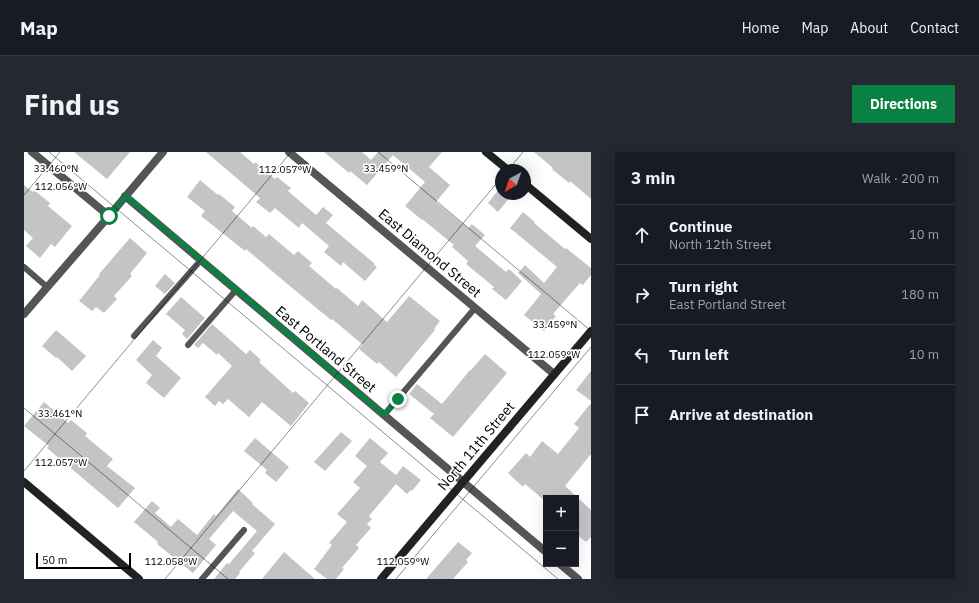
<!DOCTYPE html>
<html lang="en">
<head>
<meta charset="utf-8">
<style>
	body { margin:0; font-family:"IBM Plex Sans",sans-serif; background:#242831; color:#f1f3f6 }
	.controls { position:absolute; right:12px; bottom:12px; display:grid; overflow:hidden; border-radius:0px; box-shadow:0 4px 16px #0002 }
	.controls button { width:36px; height:36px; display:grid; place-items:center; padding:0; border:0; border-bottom:1px solid #363941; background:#171b24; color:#f1f3f6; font:20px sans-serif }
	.compass { position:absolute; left:471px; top:12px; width:36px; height:36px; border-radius:50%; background:#171b24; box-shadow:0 4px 16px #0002; rotate:220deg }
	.scale { position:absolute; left:12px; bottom:10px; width:95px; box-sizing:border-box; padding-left:4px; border:2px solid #000; border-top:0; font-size:11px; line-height:14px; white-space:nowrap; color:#000; -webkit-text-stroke:3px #fff; paint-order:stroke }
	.stop { position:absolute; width:12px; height:12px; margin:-9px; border:3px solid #0b8043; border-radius:50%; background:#fff }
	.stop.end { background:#0b8043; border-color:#fff; box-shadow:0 1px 4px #0008 }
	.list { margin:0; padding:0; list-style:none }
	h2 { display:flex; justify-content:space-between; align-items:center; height:52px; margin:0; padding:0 16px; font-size:17px }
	h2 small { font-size:13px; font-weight:400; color:#9ea1a6 }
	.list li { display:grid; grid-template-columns:26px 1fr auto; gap:12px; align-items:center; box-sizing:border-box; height:60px; padding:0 16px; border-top:1px solid #363941 }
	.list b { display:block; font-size:15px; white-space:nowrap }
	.list p { margin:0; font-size:13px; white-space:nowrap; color:#9ea1a6 }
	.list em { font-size:13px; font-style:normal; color:#9ea1a6 }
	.icon { flex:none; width:22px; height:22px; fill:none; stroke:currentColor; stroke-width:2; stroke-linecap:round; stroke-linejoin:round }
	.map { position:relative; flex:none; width:567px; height:427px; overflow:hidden; border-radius:0px }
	header { display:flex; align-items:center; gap:24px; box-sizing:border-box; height:56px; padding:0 20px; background:#171b24; border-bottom:1px solid #363941 }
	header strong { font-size:19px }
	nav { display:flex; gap:22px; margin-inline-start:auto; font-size:14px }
	.intro { display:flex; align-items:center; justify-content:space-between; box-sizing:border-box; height:96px; padding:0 24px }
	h1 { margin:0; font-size:28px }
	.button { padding:10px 18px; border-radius:0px; background:#0b8043; color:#fff; font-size:14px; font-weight:700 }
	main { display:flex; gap:24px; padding:0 24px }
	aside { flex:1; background:#171b24; border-radius:0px; box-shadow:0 4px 16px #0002 }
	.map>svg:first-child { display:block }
	.building { fill:#c4c4c4 }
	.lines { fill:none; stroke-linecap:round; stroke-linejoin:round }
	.lane { stroke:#555; stroke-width:6 }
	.street { stroke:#555; stroke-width:8 }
	.secondary { stroke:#222; stroke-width:8 }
	.route { stroke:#0b8043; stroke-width:5 }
	.ticks { fill:none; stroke:#000; stroke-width:1; stroke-opacity:0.45 }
	.labels { text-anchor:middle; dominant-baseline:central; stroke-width:3.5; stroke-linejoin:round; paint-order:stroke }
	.street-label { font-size:14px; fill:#000; stroke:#fff }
	.ticks-label { font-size:10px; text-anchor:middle; fill:#000; stroke:#fff; stroke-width:3.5; stroke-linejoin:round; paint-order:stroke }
</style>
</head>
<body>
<header>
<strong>Map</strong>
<nav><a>Home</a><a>Map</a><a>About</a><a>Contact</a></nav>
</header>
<div class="intro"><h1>Find us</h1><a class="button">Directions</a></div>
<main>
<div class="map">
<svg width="567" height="427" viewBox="0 0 567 427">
	<rect width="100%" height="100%" fill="#fff"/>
	<path class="building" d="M50,0H106L83,27Z
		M182,0H216L230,12L231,10L251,27L253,25L267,36L264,39L292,63L299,55L309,63L302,71L351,112L350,113L353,115L341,129L319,110L317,114L300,100L305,94L278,71L275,76L251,56L246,61L232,50L236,46Z
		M300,0H338L347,8L354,0H418L405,15L426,33L412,50L444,76L448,72L461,83L451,94L482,120L485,117L498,129L482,148L468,137L470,135L442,112L444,109L428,95L430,93L398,67V68L381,54L401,30L369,3L343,33L326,19L325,21Z
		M510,0H567V47L546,29L545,31L528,17L529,16Z
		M176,28L194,43L195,42L211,55L208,59L228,76L229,74L242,85L245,82L270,103L274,99L288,111L285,114L312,137L313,136L334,154L338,148L363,170L385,144L416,169L410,177L411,178L372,225L355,210L353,212L335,197L339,193L308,167L307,168L267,135L222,97L221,99L177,64L181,59L163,45Z
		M0,33L9,40L10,38L26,51L24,54L48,74L31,95L27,92L16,106L2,94L9,86L0,78Z
		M476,36L477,37V42H483L486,45L474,60L464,51Z
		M499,60L511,70L510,71L541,97L542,96L567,116V123L559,133L556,131L529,162L532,164L520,179L500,163L517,142L494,121L501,113L520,131L533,115L486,76Z
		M106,86L123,101L106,122L108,124L90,144L93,147L80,161L72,155L68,159L55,149L76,123L75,122Z
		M141,122L151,131L141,142L131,134Z
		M157,145L181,166L163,187L158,182L161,178L142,162Z
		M188,172L222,202L226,198L237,208L235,210L269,241L271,239L285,251L267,274L238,250L225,265L204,247L199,252L195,249L191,254L181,245L208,214L194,201L193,203L179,191L174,196L170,193Z
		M32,178L62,204L48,219L33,205L32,206L18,194Z
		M129,188L138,196L132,204L157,226L140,246L122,231L128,223L112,208Z
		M461,202L483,221L429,285L406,266L410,262L385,242L393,232L418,252L446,218H447Z
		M567,219V249L552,238Z
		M20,250L44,271L47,268L63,281L61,284L89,307L83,314L111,336L94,356L23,296L25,294L0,274Z
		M567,251V302L541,334L567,358V385L562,390L552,382V346H522L520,348L501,332L499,335L484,321L502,301L506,305L518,289L534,302L555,276L550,272Z
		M317,280L328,289L301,319L290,310Z
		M231,286L265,315L252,330L241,321L243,318L220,299Z
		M346,286L364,301L356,310L372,323L379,314L397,328L388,339L387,338L383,342L372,332L345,364L348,367L343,372L347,376L332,393L335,396L318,416L320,417L312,427H303L290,417L308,393L305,391L323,370L313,362L336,336L329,330L343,314L331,304Z
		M214,337L229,351L228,352L251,372L228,399L231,401L215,420L216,421L211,427H190L203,411L205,412L233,379L209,359L185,387L192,393L169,421L133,392L134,390L110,370L128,349L136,356L131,361L147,375L154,367L173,383L190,362L192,364Z
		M434,390L448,401L442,408L444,410L429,427H402Z
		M260,400L291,427H238Z"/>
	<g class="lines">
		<path class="lane" d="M0,115L23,135
			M110,184L177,108
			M164,193L212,138
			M360,263L451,156
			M178,427L220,378"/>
		<path class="street" d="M8,0L85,64
			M265,0L530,222
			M101,44L522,400
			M0,162L85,64L139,0
			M536,412L554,427"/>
		<path class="secondary" d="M462,0L484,18
			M501,32L567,87
			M0,330L115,427
			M357,427L567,179"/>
	</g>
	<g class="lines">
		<path class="route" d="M85,64L102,44L360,263L374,247"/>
	</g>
	<path class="ticks" d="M25,0L534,427M354,0L567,179M484,18L499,0M0,43L36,0M0,256L204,427M0,319L267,0M141,427L477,26M372,427L567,195"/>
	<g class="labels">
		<g class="street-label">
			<text transform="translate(406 101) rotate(40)">East Diamond Street</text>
			<text transform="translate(302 197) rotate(40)">East Portland Street</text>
			<text transform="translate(452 294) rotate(-50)">North 11th Street</text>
		</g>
	</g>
	<g class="ticks-label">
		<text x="362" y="20">33.459°N</text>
		<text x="32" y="20">33.460°N</text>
		<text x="261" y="21">112.057°W</text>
		<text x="37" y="38">112.056°W</text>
		<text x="531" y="176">33.459°N</text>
		<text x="530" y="206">112.059°W</text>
		<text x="36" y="265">33.461°N</text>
		<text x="37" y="314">112.057°W</text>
		<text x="147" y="413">112.058°W</text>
		<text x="379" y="413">112.059°W</text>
	</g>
</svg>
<div class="controls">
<button>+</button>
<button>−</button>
</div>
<svg class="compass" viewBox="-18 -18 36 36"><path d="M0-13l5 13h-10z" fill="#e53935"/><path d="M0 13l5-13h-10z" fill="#9ea1a6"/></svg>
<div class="scale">50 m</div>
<div class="stop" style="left:85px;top:64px"></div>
<div class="stop end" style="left:374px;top:247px"></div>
</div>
<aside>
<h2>3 min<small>Walk · 200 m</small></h2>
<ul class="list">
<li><svg class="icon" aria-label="ahead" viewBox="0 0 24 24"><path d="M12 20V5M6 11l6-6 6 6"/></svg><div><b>Continue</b><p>North 12th Street</p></div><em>10 m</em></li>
<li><svg class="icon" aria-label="right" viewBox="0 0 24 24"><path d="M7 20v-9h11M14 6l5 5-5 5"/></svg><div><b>Turn right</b><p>East Portland Street</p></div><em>180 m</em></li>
<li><svg class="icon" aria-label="left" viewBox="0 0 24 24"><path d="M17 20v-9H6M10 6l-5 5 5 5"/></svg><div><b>Turn left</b></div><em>10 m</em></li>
<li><svg class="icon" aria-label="arrive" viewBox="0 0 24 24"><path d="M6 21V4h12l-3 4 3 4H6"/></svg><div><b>Arrive at destination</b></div></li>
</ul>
</aside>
</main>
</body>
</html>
